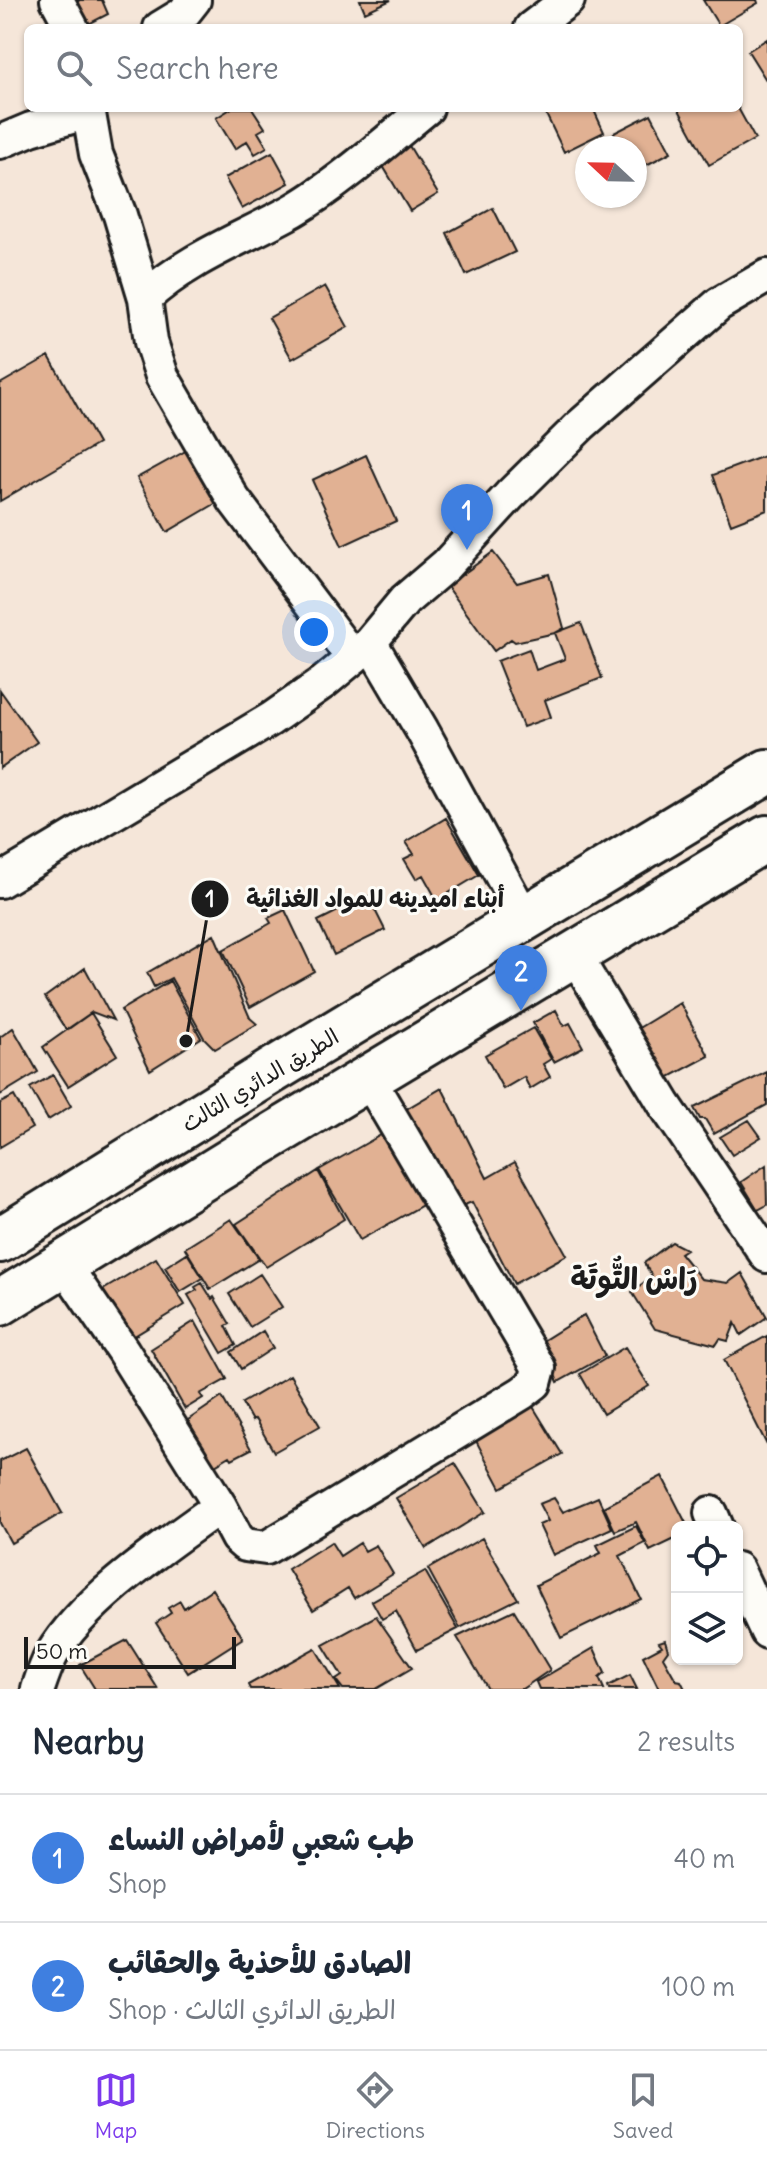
<!DOCTYPE html>
<html lang="en">
<head>
<meta charset="utf-8">
<style>
	body { margin:0; font-family:Delius,"Playpen Sans Arabic",sans-serif; background:#f2f2f3; color:#1f2937 }
	.controls { position:absolute; right:24px; bottom:24px; display:grid; overflow:hidden; border-radius:12px; box-shadow:0 2px 6px #0004 }
	.controls button { width:72px; height:72px; display:grid; place-items:center; padding:0; border:0; border-bottom:2px solid #e0e1e3; background:#fff; color:#1f2937; font:40px sans-serif }
	.compass { position:absolute; left:575px; top:136px; width:72px; height:72px; border-radius:50%; background:#fff; box-shadow:0 2px 6px #0004; rotate:292deg }
	.scale { position:absolute; left:24px; bottom:20px; width:212px; box-sizing:border-box; padding-left:8px; border:4px solid #1c1c1c; border-top:0; font-size:22px; line-height:28px; white-space:nowrap; color:#1c1c1c; -webkit-text-stroke:6px #fdfcf7; paint-order:stroke }
	.you { position:absolute; left:314px; top:632px; width:28px; height:28px; margin:-20px; border:6px solid #fff; border-radius:50%; background:#1a73e8; box-shadow:0 0 0 12px #1a73e833 }
	.badge { display:grid; place-items:center; width:52px; height:52px; border-radius:50%; background:#7c3aed; color:#fff; font-size:26px; font-weight:700 }
	.pin { position:absolute; translate:-50% -66px; filter:drop-shadow(0 2px 4px #0008) }
	.pin::after { content:''; position:absolute; top:42px; width:28px; height:24px; background:inherit; clip-path:polygon(0 0,100% 0,50% 100%) }
	.list { margin:0; padding:0; list-style:none }
	h2 { display:flex; justify-content:space-between; align-items:center; height:104px; margin:0; padding:0 32px; font-size:34px }
	h2 small { font-size:26px; font-weight:400; color:#747a83 }
	.list li { display:grid; grid-template-columns:52px 1fr auto; gap:24px; align-items:center; box-sizing:border-box; height:128px; padding:0 32px; border-top:2px solid #e0e1e3 }
	.list b { display:block; font-size:30px; white-space:nowrap }
	.list p { margin:0; font-size:26px; white-space:nowrap; color:#747a83 }
	.list em { font-size:26px; font-style:normal; color:#747a83 }
	.icon { flex:none; width:44px; height:44px; fill:none; stroke:currentColor; stroke-width:2; stroke-linecap:round; stroke-linejoin:round }
	.map { position:relative; flex:none; width:767px; height:1689px; overflow:hidden }
	.search { position:absolute; background:#fff; box-shadow:0 2px 6px #0004; left:24px; right:24px; top:24px; height:88px; display:flex; align-items:center; gap:20px; box-sizing:border-box; padding:0 28px; border-radius:12px; color:#747a83; font-size:30px }
	.sheet { height:360px; background:#fff }
	nav { display:flex; justify-content:space-around; align-items:center; box-sizing:border-box; height:112px; border-top:2px solid #e0e1e3; background:#fff; font-size:22px; color:#747a83 }
	nav a { display:grid; justify-items:center; gap:4px }
	nav .on { color:#7c3aed }
	.map>svg:first-child { display:block }
	.building { fill:#e1b193; stroke:#1c1c1c; stroke-width:2 }
	.lines { fill:none; stroke-linecap:round; stroke-linejoin:round }
	.street-casing { stroke:#1c1c1c; stroke-width:38 }
	.primary-casing { stroke:#1c1c1c; stroke-width:50 }
	.street { stroke:#fdfcf7; stroke-width:32 }
	.primary { stroke:#fdfcf7; stroke-width:44 }
	.labels { text-anchor:middle; dominant-baseline:central; stroke-width:6; stroke-linejoin:round; paint-order:stroke }
	.street-label { font-size:22px; fill:#1c1c1c; stroke:#fdfcf7 }
	.district-label { font-size:30px; font-weight:bold; fill:#1c1c1c; stroke:#fdfcf7 }
	.leader { fill:none; stroke:#1c1c1c; stroke-width:3 }
	.callout-dot { fill:#1c1c1c; stroke:#fdfcf7; stroke-width:3 }
	.mark-label { font-size:24px; text-anchor:middle; font-weight:bold; fill:#fff }
	.callout-label { font-size:24px; text-anchor:middle; font-weight:bold; fill:#1c1c1c; stroke:#fdfcf7; stroke-width:6; stroke-linejoin:round; paint-order:stroke }
</style>
</head>
<body>
<div class="map">
<svg width="767" height="1689" viewBox="0 0 767 1689">
	<rect width="100%" height="100%" fill="#f5e6d9"/>
	<filter id="ink" filterUnits="userSpaceOnUse"><feTurbulence type="fractalNoise" baseFrequency=".0125" numOctaves="2"/><feDisplacementMap in="SourceGraphic" scale="16" xChannelSelector="R" yChannelSelector="G"/><feConvolveMatrix kernelMatrix="1 2 1 2 8 2 1 2 1" color-interpolation-filters="sRGB"/></filter>
	<g filter="url(#ink)">
		<path class="building" d="M67,0H102L108,14L81,28Z
			M360,0H391L365,12Z
			M703,0H757L758,3L719,26Z
			M767,39V79L766,80L748,51Z
			M232,108H252L265,128L258,132L267,147L255,154L247,141L235,149L216,118Z
			M543,108H593L604,132L564,152Z
			M678,108H738L755,139L709,165Z
			M651,114L671,152L635,171V148H622L614,133Z
			M408,144L438,194L410,211L380,161Z
			M272,152L289,183L242,209L225,178Z
			M493,208L515,252L466,275L447,233Z
			M325,286L348,327L292,359L269,318Z
			M49,356L98,444L0,501V384Z
			M191,448L220,501L167,532L137,478Z
			M366,455L396,521L342,546L312,480Z
			M767,455V510L731,524L713,475Z
			M493,552L517,583L549,574L564,628L555,633L515,642L511,639L494,651L447,586Z
			M581,623L602,678L545,700L551,717L523,727L497,661L529,649L536,670L565,659L555,633Z
			M0,690L37,742L0,768Z
			M446,818L479,875L437,900L423,875L416,879L404,859L414,854L406,842Z
			M368,896L385,930L334,955L318,921Z
			M285,910L314,971L250,1007L223,950L271,923L268,918Z
			M214,934L250,1018L257,1024L215,1049L204,1038L171,978L154,987L147,973Z
			M85,968L113,1020L92,1012L66,1030L45,997Z
			M170,981L201,1038L150,1070L121,1010Z
			M680,1003L709,1056L666,1079L637,1029Z
			M556,1010L564,1026L570,1023L583,1047L554,1062L533,1023Z
			M91,1013L117,1055L68,1086L43,1047Z
			M13,1028L38,1072L0,1095V1037Z
			M533,1028L551,1059L543,1064L550,1077L530,1089L524,1077L503,1089L485,1055Z
			M767,1072V1105L714,1134L705,1119H700L694,1108Z
			M53,1075L71,1106L48,1120L30,1088Z
			M442,1088L487,1178L515,1162L567,1255L514,1284L472,1202L454,1209L403,1111Z
			M14,1096L32,1128L0,1147V1103Z
			M749,1120L761,1137L732,1155L720,1137Z
			M386,1132L426,1203L360,1240L319,1170Z
			M766,1165L767,1205L758,1210L741,1182Z
			M318,1171L344,1219L266,1267L236,1224Z
			M231,1219L259,1259L210,1289L185,1248Z
			M672,1242L686,1249L680,1253L701,1279L728,1283L742,1273L767,1317L741,1335L735,1323L728,1341L720,1339L716,1345L655,1329L632,1292L652,1276L644,1263Z
			M187,1253L203,1278L180,1292L165,1267Z
			M156,1258L185,1305L131,1338L103,1290Z
			M260,1274L282,1307L250,1327L229,1294Z
			M202,1283L212,1299L214,1297L230,1324L226,1326L236,1345L222,1353L188,1295L197,1290L195,1287Z
			M584,1315L605,1356L558,1382L541,1342Z
			M195,1321L227,1379L200,1394L203,1398L185,1409L151,1349Z
			M263,1331L273,1348L241,1369L231,1352Z
			M767,1336V1445L724,1360Z
			M625,1347L649,1386L603,1414L580,1374Z
			M290,1375L320,1426L274,1452L255,1419L252,1421L242,1403Z
			M222,1397L251,1449L232,1459L230,1456L213,1466L188,1420Z
			M532,1405L562,1454L501,1488L474,1437Z
			M26,1448L62,1513L11,1543L0,1523V1461Z
			M455,1463L485,1512L426,1548L396,1498Z
			M662,1476L688,1527H677V1538L650,1551L636,1522L615,1531L604,1507Z
			M598,1497L612,1528L553,1555L539,1525L548,1521L539,1504L554,1498L563,1512Z
			M636,1526L645,1543L620,1556L641,1599L561,1638L536,1585L601,1553L597,1545Z
			M482,1538L518,1599L460,1628L428,1569Z
			M331,1542L340,1556L360,1543L365,1551L376,1545L393,1574L354,1598L348,1588L313,1610L288,1569Z
			M425,1571L458,1629L417,1650L396,1611L382,1619L372,1601Z
			M212,1589L243,1638L188,1673L156,1623L171,1613L168,1608L180,1601L184,1608Z
			M514,1610L550,1670L522,1689H488L457,1637Z
			M376,1616L412,1668L376,1689H343L336,1680L342,1676L323,1645Z
			M127,1640L158,1689H95L80,1665Z
			M665,1640L668,1650L663,1657L676,1680L681,1681L685,1689H659L643,1656L662,1646L659,1642Z
			M315,1648L340,1689H250L248,1685Z
			M594,1648L605,1673L599,1678L604,1689H539L536,1682Z
			M630,1675L637,1689H609L608,1686Z"/>
		<g class="lines">
			<g class="street-casing">
				<path id="street" d="M57,0L72,28
					M160,28L183,14L194,0
					M531,28L568,0
					M88,108L96,154L120,215L145,298L151,342L162,376L234,500L353,658
					M0,142L31,129L88,112
					M145,298C188,258 244,238 294,210C337,185 388,140 427,108
					M370,642L422,730L525,919
					M0,881L271,719L324,682L366,647L405,600L446,565L510,495L581,425L719,304L767,276
					M574,954L665,1105L767,1256
					M63,1263L123,1351L220,1506L237,1538L245,1545L266,1548L522,1393L535,1383L539,1368L368,1078
					M711,1513L717,1527
					M737,1569L767,1632
					M38,1689C42,1677 46,1665 52,1654C85,1598 168,1544 220,1506"/>
			</g>
			<g class="primary-casing">
				<path id="primary" d="M0,1240L272,1071L767,772
					M0,1303L242,1154L767,838"/>
			</g>
			<use href="#street" class="street"/>
			<use href="#primary" class="primary"/>
		</g>
	</g>
	<g class="labels">
		<g class="street-label">
			<text transform="translate(260 1080) rotate(-31)">الطريق الدائري الثالث</text>
		</g>
		<g class="district-label">
			<text x="634" y="1278">رَاسْ التُّوتَة</text>
		</g>
	</g>
	<path class="leader" d="M186 1041L210 899"/>
	<g class="callout-dot">
		<circle cx="186" cy="1041" r="8"/>
		<circle cx="210" cy="899" r="20"/>
	</g>
	<g class="mark-label">
		<text x="210" y="907">1</text>
	</g>
	<g class="callout-label">
		<text x="375" y="907">أبناء اميدينه للمواد الغذائية</text>
	</g>
</svg>
<div class="controls">
<button><svg class="icon" aria-label="locate" viewBox="0 0 24 24"><circle cx="12" cy="12" r="6"/><path d="M12 2v4M12 18v4M2 12h4M18 12h4"/></svg></button>
<button><svg class="icon" aria-label="layers" viewBox="0 0 24 24"><path d="M12 4l9 5-9 5-9-5zM3 14l9 5 9-5"/></svg></button>
</div>
<svg class="compass" viewBox="-18 -18 36 36"><path d="M0-13l5 13h-10z" fill="#e53935"/><path d="M0 13l5-13h-10z" fill="#747a83"/></svg>
<div class="scale">50 m</div>
<div class="you"></div>
<div class="pin badge" style="left:467px;top:550px;background:#3f7fe0">1</div>
<div class="pin badge" style="left:521px;top:1011px;background:#3f7fe0">2</div>
<div class="search"><svg class="icon" aria-label="search" viewBox="0 0 24 24"><circle cx="10" cy="10" r="6"/><path d="M15 15l6 6"/></svg>Search here</div>
</div>
<section class="sheet">
<h2>Nearby<small>2 results</small></h2>
<ul class="list">
<li><span class="badge" style="background:#3f7fe0">1</span><div><b>طب شعبي لأمراض النساء</b><p>Shop</p></div><em>40 m</em></li>
<li><span class="badge" style="background:#3f7fe0">2</span><div><b>الصادق للأحذية والحقائب</b><p>Shop · الطريق الدائري الثالث</p></div><em>100 m</em></li>
</ul>
</section>
<nav>
<a class="on"><svg class="icon" aria-label="map" viewBox="0 0 24 24"><path d="M3 6l6-2 6 2 6-2v14l-6 2-6-2-6 2zM9 4v14M15 6v14"/></svg>Map</a>
<a><svg class="icon" aria-label="directions" viewBox="0 0 24 24"><path d="M12 3l9 9-9 9-9-9zM9 14v-3h6M13 9l2 2-2 2"/></svg>Directions</a>
<a><svg class="icon" aria-label="saved" viewBox="0 0 24 24"><path d="M7 4h10v16l-5-4-5 4z"/></svg>Saved</a>
</nav>
</body>
</html>
